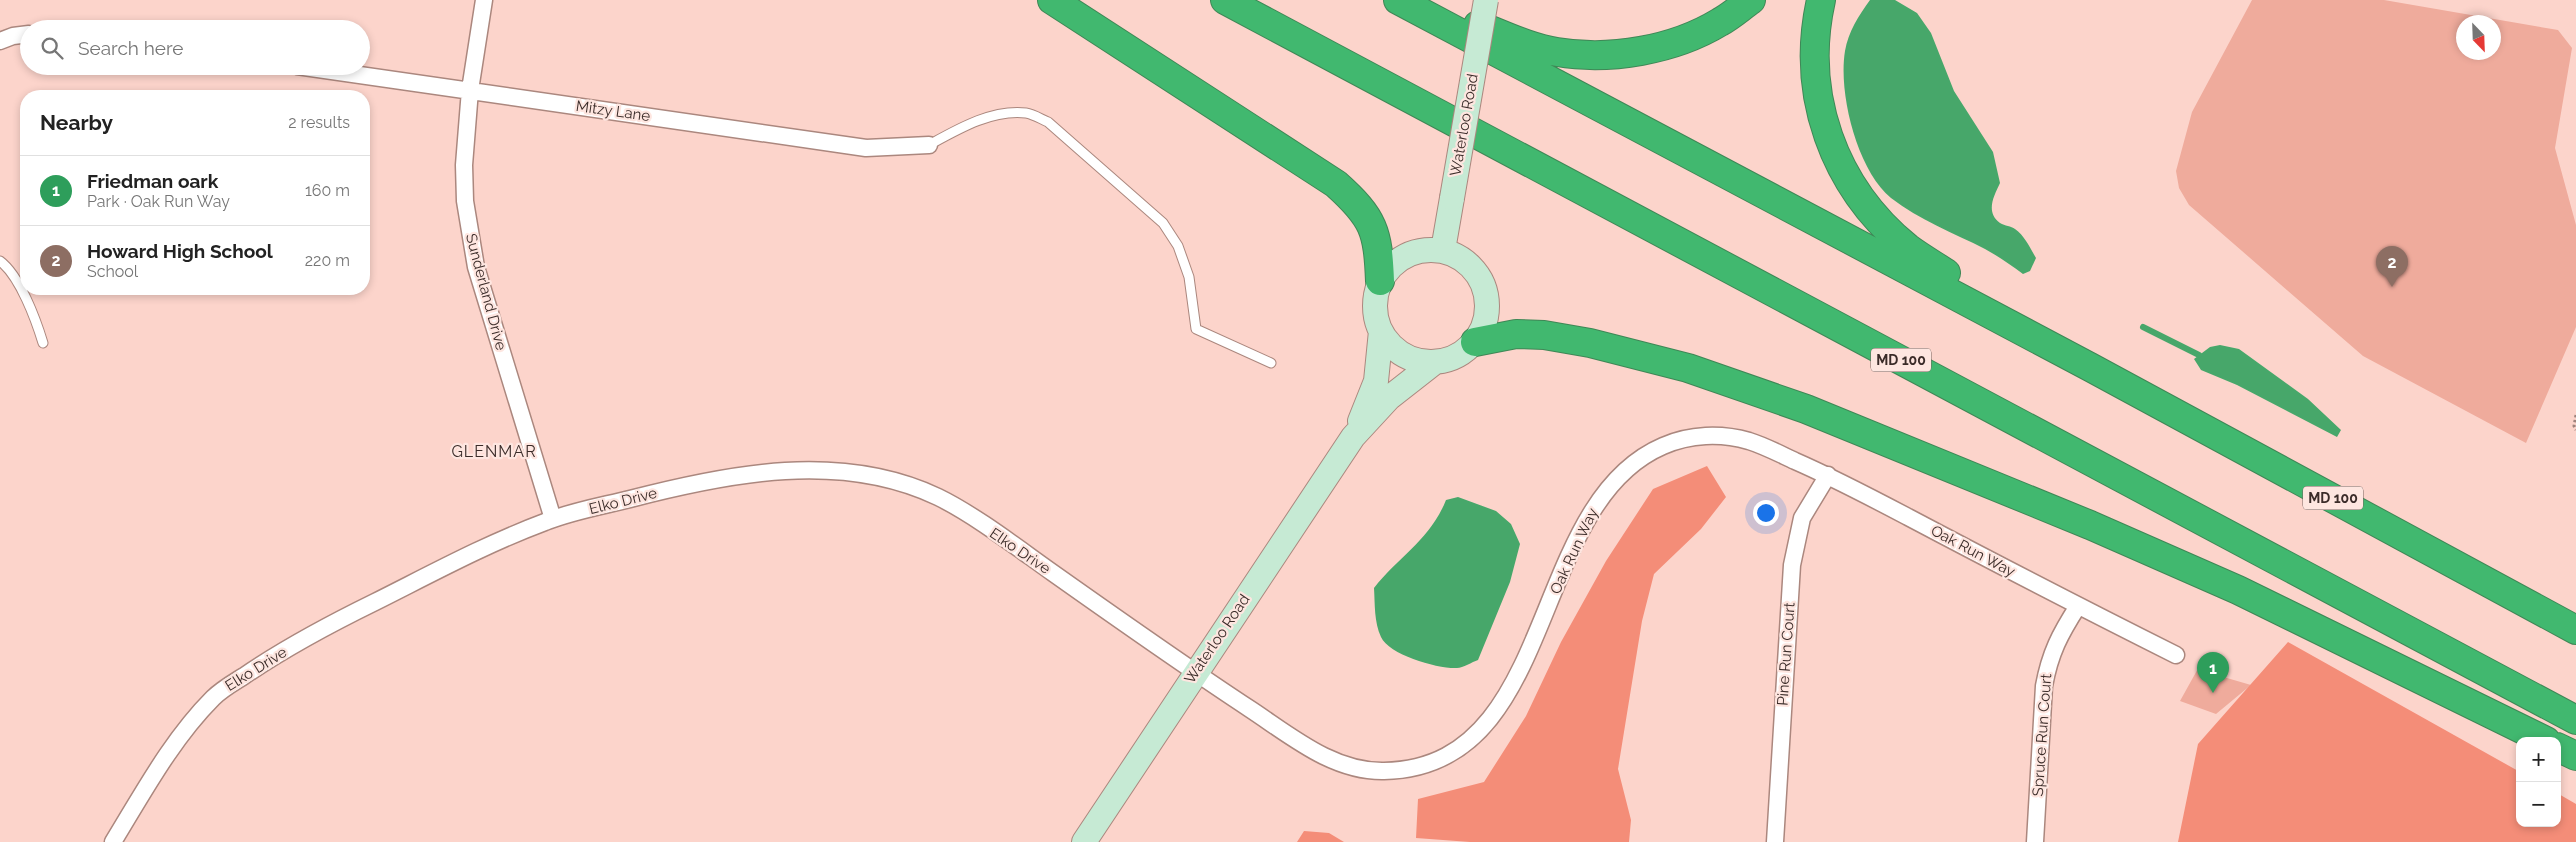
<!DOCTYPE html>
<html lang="en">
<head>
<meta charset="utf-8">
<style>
	body { margin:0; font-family:Raleway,sans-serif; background:#f6f6f6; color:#222 }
	.controls { position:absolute; right:15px; bottom:15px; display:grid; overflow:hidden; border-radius:10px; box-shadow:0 2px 8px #0003 }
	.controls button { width:45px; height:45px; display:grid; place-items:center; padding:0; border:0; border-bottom:1px solid #e0e0e0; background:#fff; color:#222; font:25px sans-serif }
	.compass { position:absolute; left:2456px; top:15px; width:45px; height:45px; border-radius:50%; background:#fff; box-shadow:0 2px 8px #0003; rotate:157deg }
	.you { position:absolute; left:1765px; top:512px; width:18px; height:18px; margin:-12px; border:4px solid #fff; border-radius:50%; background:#1a73e8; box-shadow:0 0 0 8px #1a73e833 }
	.badge { display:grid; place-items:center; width:32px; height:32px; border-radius:50%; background:#ea580c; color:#fff; font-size:16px; font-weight:700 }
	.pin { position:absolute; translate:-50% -41px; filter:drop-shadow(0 1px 2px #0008) }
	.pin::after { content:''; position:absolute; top:26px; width:18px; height:15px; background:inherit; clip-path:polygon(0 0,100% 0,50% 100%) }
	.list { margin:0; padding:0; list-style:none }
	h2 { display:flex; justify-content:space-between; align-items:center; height:65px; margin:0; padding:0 20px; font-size:21px }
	h2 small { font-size:16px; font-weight:400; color:#767676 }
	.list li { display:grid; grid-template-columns:32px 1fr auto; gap:15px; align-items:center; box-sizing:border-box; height:70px; padding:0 20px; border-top:1px solid #e0e0e0 }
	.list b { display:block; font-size:19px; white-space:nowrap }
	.list p { margin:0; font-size:16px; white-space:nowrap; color:#767676 }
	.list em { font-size:16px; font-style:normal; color:#767676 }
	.icon { flex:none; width:28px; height:28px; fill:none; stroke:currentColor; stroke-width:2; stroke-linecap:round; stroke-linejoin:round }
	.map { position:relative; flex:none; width:2576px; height:842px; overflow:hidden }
	.search { position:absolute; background:#fff; box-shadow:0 2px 8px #0003; left:20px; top:20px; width:350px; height:55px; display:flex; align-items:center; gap:12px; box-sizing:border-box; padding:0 18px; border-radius:28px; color:#767676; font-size:19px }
	.panel { position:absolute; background:#fff; box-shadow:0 2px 8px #0003; left:20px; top:90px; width:350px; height:205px; border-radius:20px }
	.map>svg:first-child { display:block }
	.green { fill:#efab9c; fill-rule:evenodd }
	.forest { fill:#f48d78 }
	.water { fill:#47a76a }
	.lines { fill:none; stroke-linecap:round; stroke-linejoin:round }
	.stream { stroke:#47a76a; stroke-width:6 }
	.lane-casing { stroke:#ab877e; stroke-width:11 }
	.street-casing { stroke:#ab877e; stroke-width:19 }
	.secondary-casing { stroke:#ab877e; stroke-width:26 }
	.highway-casing { stroke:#3f8756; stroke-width:30 }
	.path { stroke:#9f837d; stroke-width:3; stroke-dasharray:2.5 2.5; stroke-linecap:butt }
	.lane { stroke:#fff; stroke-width:9 }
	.street { stroke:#fff; stroke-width:16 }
	.secondary { stroke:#c6ead4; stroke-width:24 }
	.highway { stroke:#41b86f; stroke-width:28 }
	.secondary-bridge-casing { stroke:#ab877e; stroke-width:26; stroke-linecap:butt }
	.secondary-bridge { stroke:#c6ead4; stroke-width:24 }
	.labels { text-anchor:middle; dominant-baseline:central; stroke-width:4.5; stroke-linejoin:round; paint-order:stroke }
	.shield { fill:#fee6e0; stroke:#766460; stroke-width:1 }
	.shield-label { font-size:14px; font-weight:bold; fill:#3b2c29 }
	.street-label { font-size:15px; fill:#3b2c29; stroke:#fee6e0 }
	.neighbourhood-label { font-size:16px; letter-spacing:1px; fill:#3b2c29; stroke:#fee6e0 }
</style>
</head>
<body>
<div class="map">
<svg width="2576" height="842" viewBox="0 0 2576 842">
	<rect width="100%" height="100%" fill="#fcd4cb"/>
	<path class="green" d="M2252,0H2384L2558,30L2572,48L2555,148L2576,225V327L2526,443L2363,356L2189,205L2179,188L2176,171L2192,112ZM2464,22H2494V52H2464Z
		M2205,656L2220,676L2251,685L2216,714L2180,701Z"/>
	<path class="forest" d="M1707,466L1726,497L1701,529L1654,574L1642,621L1618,769L1631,820L1629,842H1470L1416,838L1418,799L1484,782L1526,716L1561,642L1606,561L1653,489Z
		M2288,642L2520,772V823H2557V793L2576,804V842H2178L2198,744Z
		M1304,831L1329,833L1344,842H1297Z"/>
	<path class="water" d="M1870,0H1895L1917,13L1931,33L1954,91L1993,152L2000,183C1994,196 1985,212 2000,223C2005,226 2011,226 2015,229C2025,236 2030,248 2036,258L2030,271L2023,274C2011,265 1998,256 1985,249C1954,233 1919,220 1891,198C1857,170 1838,93 1845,51C1848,32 1859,15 1870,0Z
		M2220,345L2239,349L2308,399L2341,430L2337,437L2237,385L2201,370L2194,359L2210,347Z
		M1458,497L1496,511L1511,524L1520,544L1510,582L1478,660C1472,662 1463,668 1457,668C1438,669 1389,655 1381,637C1374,622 1375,604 1374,588C1399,556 1430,540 1446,500Z"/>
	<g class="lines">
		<path class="stream" d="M2143,327L2199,355"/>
		<g class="lane-casing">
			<path id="lane" d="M929,145C958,129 992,109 1026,113C1033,114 1041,119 1048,122L1163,223L1178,246L1189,277L1196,329L1271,363
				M0,261C20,276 36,320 43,343"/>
		</g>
		<g class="street-casing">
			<path id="street" d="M484,0L470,90L464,165L465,201L476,267L553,519
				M0,41L13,36L29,34
				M297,66L866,148L929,145
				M113,842C143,793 172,739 213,698C222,689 233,683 244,676C285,648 330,624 375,602C431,574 486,544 545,522C572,511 602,506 630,499C730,473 841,451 938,497C975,515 1019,549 1053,573C1118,619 1183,665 1250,709C1291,736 1333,772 1384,771C1560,768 1526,505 1663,446C1690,434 1721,433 1749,441C1765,446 1780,454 1795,461C1834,478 1870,497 1908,517C1997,564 2086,610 2176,655
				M1775,842L1792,565L1802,518L1828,475
				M2035,842L2044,686C2050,653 2060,634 2078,606"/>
		</g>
		<g class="secondary-casing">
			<path id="secondary" d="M1375 306a56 56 0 1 1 112 0a56 56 0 1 1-112 0Z
				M1443,250L1452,198
				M1360,421L1376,381L1381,331
				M1084,842L1353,437L1389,398L1435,362"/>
		</g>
		<g class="highway-casing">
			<path id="highway" d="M1052,0L1336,184C1374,218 1378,231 1380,281
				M1225,0L2576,720
				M1398,0L2090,367L2576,630
				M1821,0C1800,94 1833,187 1908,248C1920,257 1934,265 1946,273
				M1478,25C1504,35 1530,48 1557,52C1610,61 1674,50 1720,22C1731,16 1741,7 1751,0
				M1475,342L1516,334L1544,335L1590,343L1688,368L1806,409L2090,525L2238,590L2546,741
				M2557,747L2576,756"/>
		</g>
		<path class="path" d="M2576,415L2574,426L2576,430"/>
		<use href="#lane" class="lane"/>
		<use href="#street" class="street"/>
		<use href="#secondary" class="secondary"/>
		<use href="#highway" class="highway"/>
		<g class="secondary-bridge-casing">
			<path id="secondary-bridge" d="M1452,198L1486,0"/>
		</g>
		<use href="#secondary-bridge" class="secondary-bridge"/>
	</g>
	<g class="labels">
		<g class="shield">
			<rect x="1871" y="348.5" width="60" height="23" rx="4"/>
			<rect x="2303" y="486.5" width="60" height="23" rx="4"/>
		</g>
		<g class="shield-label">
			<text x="1901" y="360">MD 100</text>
			<text x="2333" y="498">MD 100</text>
		</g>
		<g class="street-label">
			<text transform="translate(613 111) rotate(8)">Mitzy Lane</text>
			<text transform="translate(1464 125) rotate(-80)">Waterloo Road</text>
			<text transform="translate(486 292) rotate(75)">Sunderland Drive</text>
			<text transform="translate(623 501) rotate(-14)">Elko Drive</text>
			<text transform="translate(1020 551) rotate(34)">Elko Drive</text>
			<text transform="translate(1574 551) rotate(-65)">Oak Run Way</text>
			<text transform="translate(1973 551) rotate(28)">Oak Run Way</text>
			<text transform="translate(1217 639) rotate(-56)">Waterloo Road</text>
			<text transform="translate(1786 654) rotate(-86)">Pine Run Court</text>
			<text transform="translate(256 669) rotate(-32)">Elko Drive</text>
			<text transform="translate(2042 735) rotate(-86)">Spruce Run Court</text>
		</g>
		<g class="neighbourhood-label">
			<text x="494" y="451">GLENMAR</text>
		</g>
	</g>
</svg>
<div class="controls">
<button>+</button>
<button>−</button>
</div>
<svg class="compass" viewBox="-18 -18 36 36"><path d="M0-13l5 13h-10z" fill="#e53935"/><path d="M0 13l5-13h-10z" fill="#767676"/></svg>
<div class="you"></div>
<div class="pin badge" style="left:2213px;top:693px;background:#2e9e5b">1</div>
<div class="pin badge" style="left:2392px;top:287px;background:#8d6e63">2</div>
<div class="search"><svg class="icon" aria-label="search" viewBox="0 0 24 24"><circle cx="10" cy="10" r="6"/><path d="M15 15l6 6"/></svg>Search here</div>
<section class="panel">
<h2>Nearby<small>2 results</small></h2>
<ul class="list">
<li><span class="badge" style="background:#2e9e5b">1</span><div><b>Friedman oark</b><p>Park · Oak Run Way</p></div><em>160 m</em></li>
<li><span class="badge" style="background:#8d6e63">2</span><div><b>Howard High School</b><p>School</p></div><em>220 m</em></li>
</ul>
</section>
</div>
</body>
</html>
